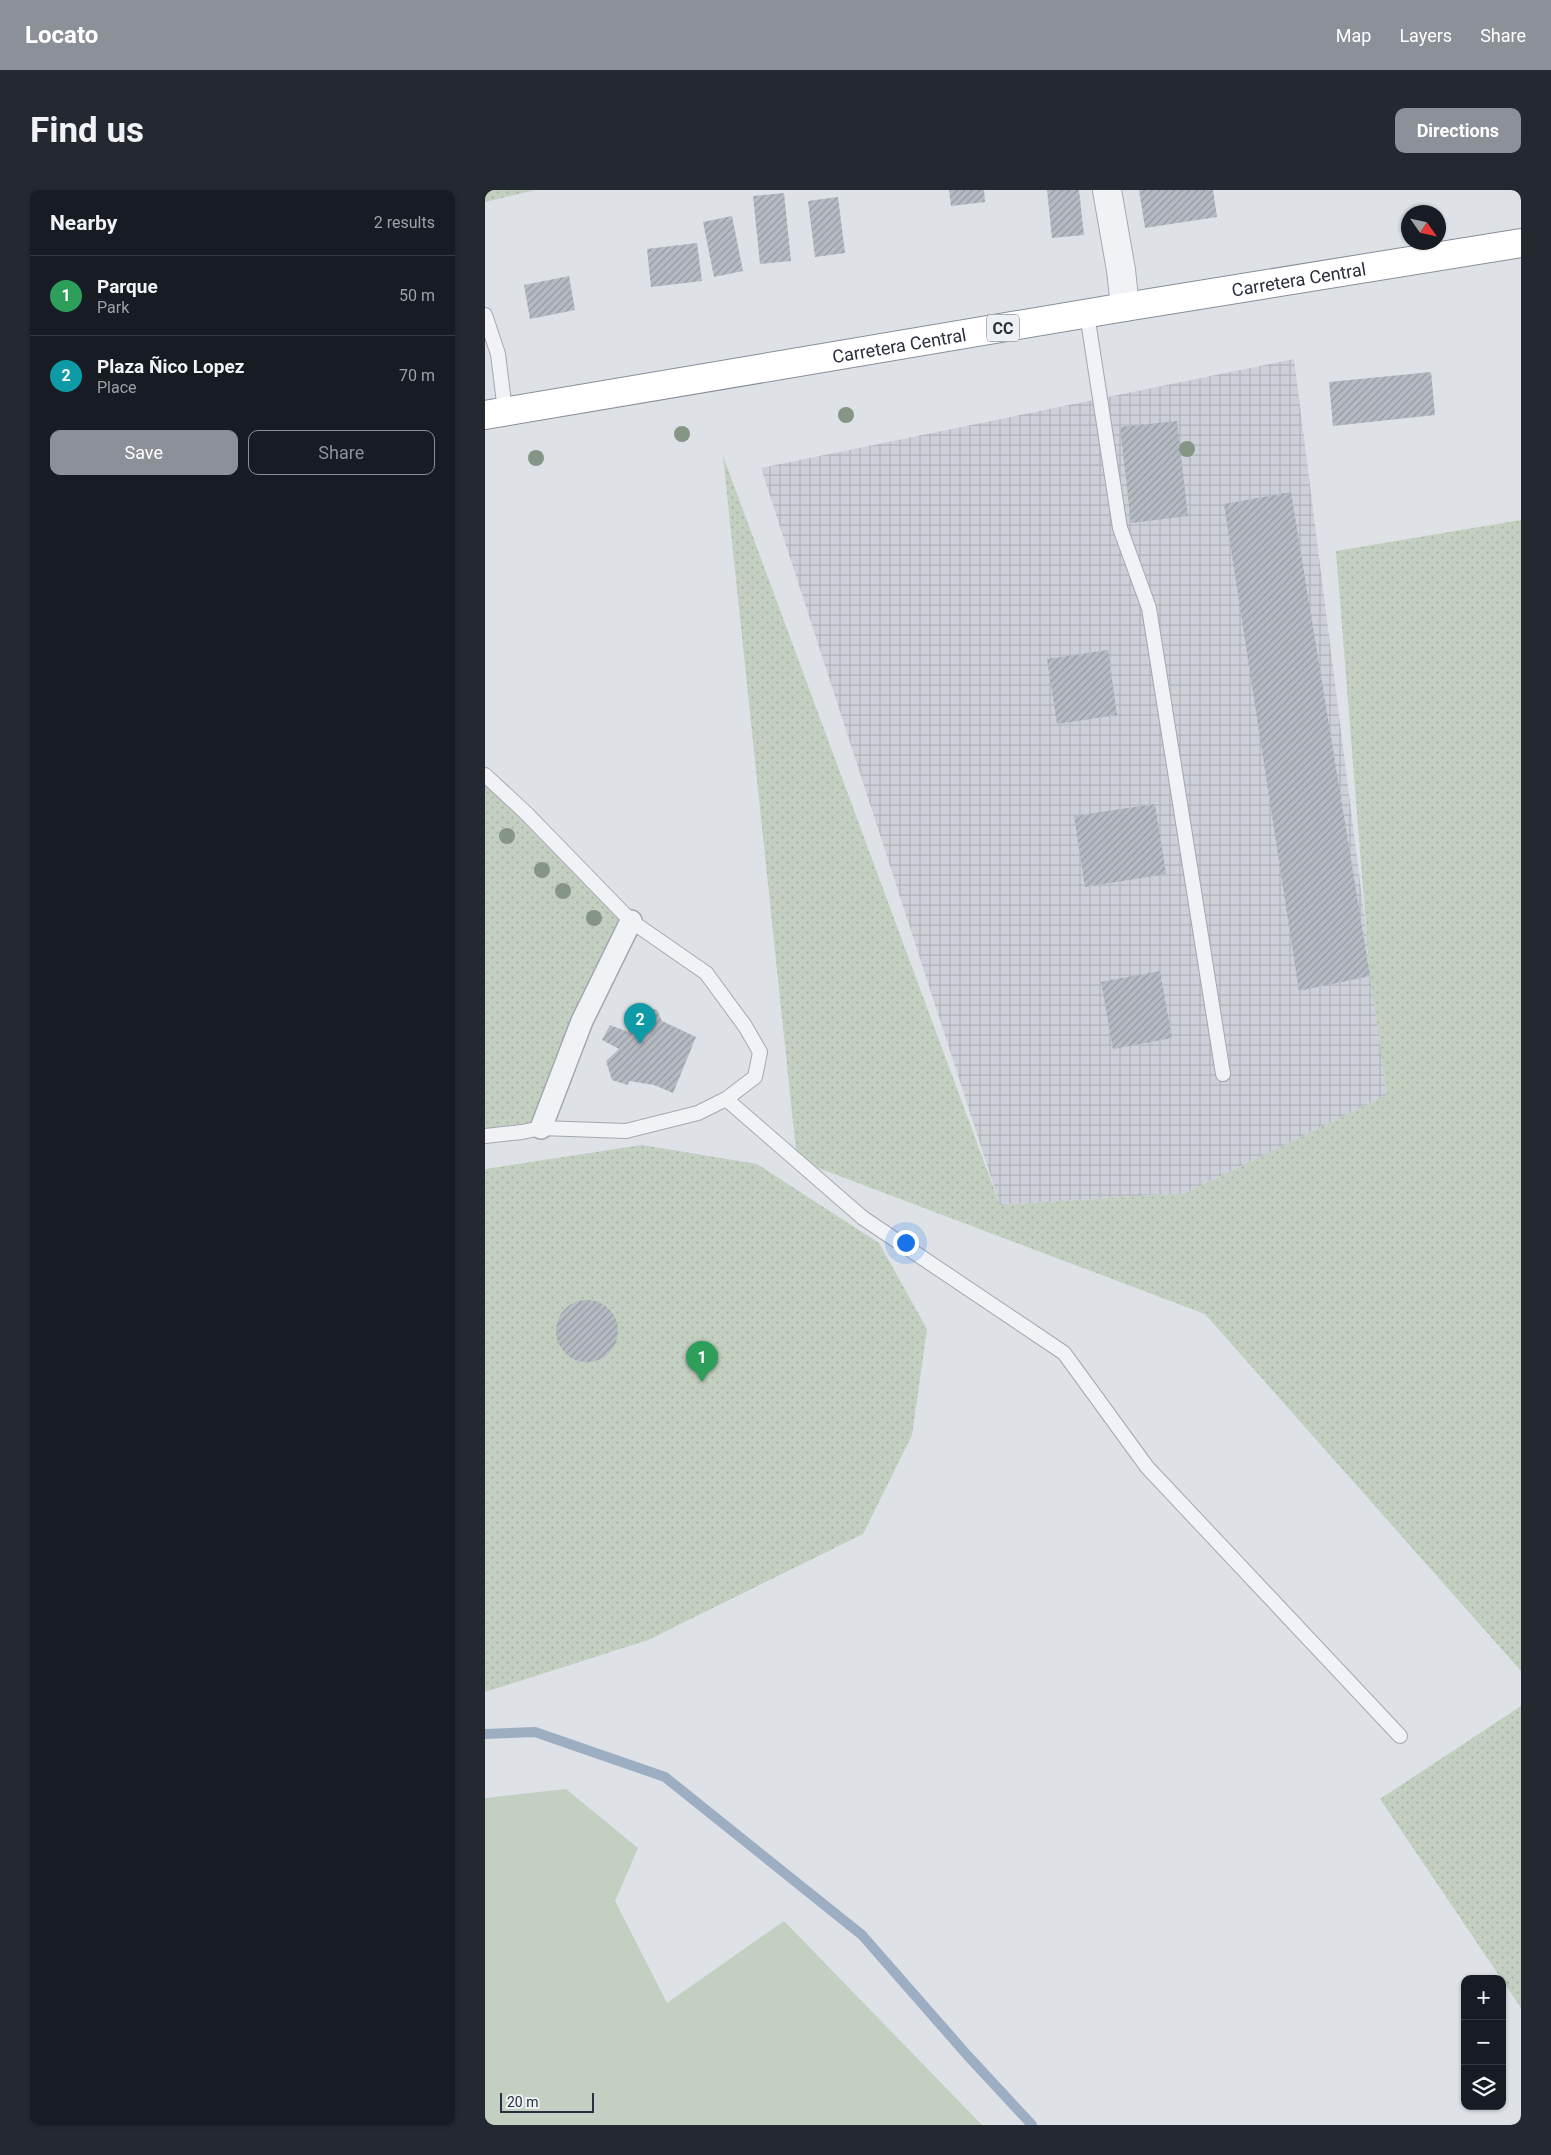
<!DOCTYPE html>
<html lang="en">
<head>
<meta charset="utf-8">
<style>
	body { margin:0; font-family:Roboto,sans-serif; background:#242831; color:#f1f3f6 }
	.controls { position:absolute; right:15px; bottom:15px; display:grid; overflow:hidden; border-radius:10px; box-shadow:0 1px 4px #0004 }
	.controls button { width:45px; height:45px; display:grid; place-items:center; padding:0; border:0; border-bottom:1px solid #363941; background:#171b24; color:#f1f3f6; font:25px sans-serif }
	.compass { position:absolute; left:916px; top:15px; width:45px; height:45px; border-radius:50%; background:#171b24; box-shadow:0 1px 4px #0004; rotate:124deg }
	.scale { position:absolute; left:15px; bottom:12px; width:94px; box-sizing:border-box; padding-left:5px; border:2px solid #292f3c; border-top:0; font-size:14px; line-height:18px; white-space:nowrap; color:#292f3c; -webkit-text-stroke:4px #edf0f4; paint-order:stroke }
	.you { position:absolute; left:420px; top:1052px; width:18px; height:18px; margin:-12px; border:4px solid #fff; border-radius:50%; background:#1a73e8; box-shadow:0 0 0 8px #1a73e833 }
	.badge { display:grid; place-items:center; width:32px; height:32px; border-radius:50%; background:#8c9099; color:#fff; font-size:16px; font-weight:700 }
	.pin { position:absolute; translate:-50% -41px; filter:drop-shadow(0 1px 2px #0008) }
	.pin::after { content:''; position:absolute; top:26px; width:18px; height:15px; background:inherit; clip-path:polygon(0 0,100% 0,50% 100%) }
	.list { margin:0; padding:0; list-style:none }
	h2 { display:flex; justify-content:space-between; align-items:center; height:65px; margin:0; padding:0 20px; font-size:21px }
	h2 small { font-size:16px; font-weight:400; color:#9ea1a6 }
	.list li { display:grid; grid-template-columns:32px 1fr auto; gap:15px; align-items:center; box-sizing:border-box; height:80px; padding:0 20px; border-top:1px solid #363941 }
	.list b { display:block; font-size:19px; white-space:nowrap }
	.list p { margin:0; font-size:16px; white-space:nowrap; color:#9ea1a6 }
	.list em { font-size:16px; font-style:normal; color:#9ea1a6 }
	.actions { display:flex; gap:10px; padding:15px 20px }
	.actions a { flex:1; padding:11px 0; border:1px solid #8c9099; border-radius:10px; text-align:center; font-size:18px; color:#8c9099 }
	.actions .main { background:#8c9099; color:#fff }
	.icon { flex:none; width:28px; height:28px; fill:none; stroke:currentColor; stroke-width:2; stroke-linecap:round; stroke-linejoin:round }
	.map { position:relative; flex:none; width:1036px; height:1935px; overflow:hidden; border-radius:10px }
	header { display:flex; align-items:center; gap:30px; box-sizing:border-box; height:70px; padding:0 25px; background:#8c9099; color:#fff }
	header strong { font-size:24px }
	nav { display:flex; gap:28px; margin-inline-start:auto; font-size:18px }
	.intro { display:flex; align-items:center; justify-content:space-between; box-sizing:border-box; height:120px; padding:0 30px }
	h1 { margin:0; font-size:35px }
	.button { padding:12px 22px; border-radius:10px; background:#8c9099; color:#fff; font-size:18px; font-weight:700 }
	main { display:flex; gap:30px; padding:0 30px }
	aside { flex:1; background:#171b24; border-radius:10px; box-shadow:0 1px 4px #0004 }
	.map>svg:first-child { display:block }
	.industrial { fill:url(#industrial-grid) }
	.grass { fill:url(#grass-dots) }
	.garden { fill:#c3cfc0 }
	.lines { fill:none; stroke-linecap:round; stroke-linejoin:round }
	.stream { stroke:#9daec3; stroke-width:10 }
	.building { fill:url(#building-hatch) }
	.service-casing { stroke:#a4a8b0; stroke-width:16 }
	.pedestrian-casing { stroke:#a4a8b0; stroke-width:24 }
	.minor-casing { stroke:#a4a8b0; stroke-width:30 }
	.trunk-casing { stroke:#878e9b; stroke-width:30 }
	.service { stroke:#f1f2f5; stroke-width:14 }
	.pedestrian { stroke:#f1f2f5; stroke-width:21 }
	.minor { stroke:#f1f2f5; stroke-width:28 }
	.trunk { stroke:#fff; stroke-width:28 }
	.tree { fill:#859586 }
	.labels { text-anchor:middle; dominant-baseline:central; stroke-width:4; stroke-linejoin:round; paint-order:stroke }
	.shield { fill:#edf0f4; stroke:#646973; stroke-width:1 }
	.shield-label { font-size:16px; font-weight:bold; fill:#292f3c }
	.street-label { font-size:18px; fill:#292f3c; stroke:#edf0f4 }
</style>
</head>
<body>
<header>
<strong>Locato</strong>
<nav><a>Map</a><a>Layers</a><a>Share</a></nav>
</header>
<div class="intro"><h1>Find us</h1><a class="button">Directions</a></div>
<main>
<aside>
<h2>Nearby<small>2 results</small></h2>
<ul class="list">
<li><span class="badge" style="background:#2e9e5b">1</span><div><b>Parque</b><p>Park</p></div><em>50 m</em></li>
<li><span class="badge" style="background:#0f9aa8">2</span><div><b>Plaza Ñico Lopez</b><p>Place</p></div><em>70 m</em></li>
</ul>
<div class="actions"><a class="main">Save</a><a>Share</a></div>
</aside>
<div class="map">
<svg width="1036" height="1935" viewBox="0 0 1036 1935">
	<defs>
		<pattern id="industrial-grid" width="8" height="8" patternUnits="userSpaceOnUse" patternTransform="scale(1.25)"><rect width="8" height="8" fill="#cdd0d8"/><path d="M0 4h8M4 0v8" fill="none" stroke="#b0b3ba"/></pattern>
		<pattern id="grass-dots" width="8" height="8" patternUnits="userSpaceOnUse" patternTransform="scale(1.25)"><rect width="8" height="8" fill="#c3cfc0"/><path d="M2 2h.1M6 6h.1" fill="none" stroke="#a8b2a6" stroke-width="1.8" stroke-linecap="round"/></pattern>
		<pattern id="building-hatch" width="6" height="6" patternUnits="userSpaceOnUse" patternTransform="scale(1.25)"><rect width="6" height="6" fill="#b6bac2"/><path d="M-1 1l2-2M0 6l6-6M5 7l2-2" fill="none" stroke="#94989f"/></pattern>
	</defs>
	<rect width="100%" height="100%" fill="#dee1e6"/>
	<path class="industrial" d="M809,169L902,905L701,1003L515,1015L276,278Z"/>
	<path class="grass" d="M0,0H51L0,12Z
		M238,266L515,1015L701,1003L902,905L885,786L851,361L1036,330V1481L720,1124L312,970Z
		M0,590L146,731L56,938L0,943Z
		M157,955L272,974L394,1053L442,1139L427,1245L378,1344L163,1450L0,1502V979Z
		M1036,1516V1818L895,1609Z"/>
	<path class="garden" d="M81,1599L153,1658L130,1711L182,1813L299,1731L497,1935H0V1608Z"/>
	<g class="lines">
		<path class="stream" d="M0,1544L50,1542L180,1587L377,1745L483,1866L547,1935"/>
	</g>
	<path class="building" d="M464,0H499L500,12L466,16Z
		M562,0H594L599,45L567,48Z
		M654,0H728L732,27L660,38Z
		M299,3L306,71L275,74L268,6Z
		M353,7L360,63L330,67L323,11Z
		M247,26L258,81L229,87L218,32Z
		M212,53L217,91L166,97L162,59Z
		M84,86L90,120L45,129L39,95Z
		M946,182L950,225L848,236L844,192Z
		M692,231L703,326L646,333L635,237Z
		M806,302L885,786L814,801L739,314Z
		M623,460L632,525L572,534L562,469Z
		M670,614L681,684L600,697L589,626Z
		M675,781L687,848L628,859L616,792Z
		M153,815L172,820L177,831L211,847L188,903L169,895L144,891L143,895L127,890L121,871L134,859L117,850L125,835L143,842V824Z
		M71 1141a31 31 0 1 1 62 0a31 31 0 1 1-62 0Z"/>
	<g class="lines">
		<g class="service-casing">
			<path id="service" d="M602,124L635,338L664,418L738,884
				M0,125L13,164L20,221
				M0,585L41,623L146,731L221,783L260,836L275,862L270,887L241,909L213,923L141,941L56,938L37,942L0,946
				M241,909L378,1028L579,1163L662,1277L915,1546"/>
		</g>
		<g class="pedestrian-casing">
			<path id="pedestrian" d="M56,938L97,831L146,731"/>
		</g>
		<g class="minor-casing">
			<path id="minor" d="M622,0L636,80L640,117"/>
		</g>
		<g class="trunk-casing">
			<g id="trunk">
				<path id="s1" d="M0,225L640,117L1036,53"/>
			</g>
		</g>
		<use href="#service" class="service"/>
		<use href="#pedestrian" class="pedestrian"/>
		<use href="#minor" class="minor"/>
		<use href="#trunk" class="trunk"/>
	</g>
	<g class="tree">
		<circle cx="361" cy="225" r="8"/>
		<circle cx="197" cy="244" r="8"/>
		<circle cx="702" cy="259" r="8"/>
		<circle cx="51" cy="268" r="8"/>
		<circle cx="22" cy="646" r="8"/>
		<circle cx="57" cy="680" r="8"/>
		<circle cx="78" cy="701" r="8"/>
		<circle cx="109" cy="728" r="8"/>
	</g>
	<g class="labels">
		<rect class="shield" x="502" y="124.5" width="32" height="27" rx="4"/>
		<g class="shield-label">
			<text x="518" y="138">CC</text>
		</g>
		<g class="street-label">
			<text stroke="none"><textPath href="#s1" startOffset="825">Carretera Central</textPath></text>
			<text stroke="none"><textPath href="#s1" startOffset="420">Carretera Central</textPath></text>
		</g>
	</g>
</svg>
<div class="controls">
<button>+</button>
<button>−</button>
<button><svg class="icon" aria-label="layers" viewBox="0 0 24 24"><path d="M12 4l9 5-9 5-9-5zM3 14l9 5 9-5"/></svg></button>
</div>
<svg class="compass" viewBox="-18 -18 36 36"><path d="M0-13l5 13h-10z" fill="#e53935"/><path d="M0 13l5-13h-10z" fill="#9ea1a6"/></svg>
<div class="scale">20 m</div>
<div class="you"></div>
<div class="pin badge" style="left:217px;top:1192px;background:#2e9e5b">1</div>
<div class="pin badge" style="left:155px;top:854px;background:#0f9aa8">2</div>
</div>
</main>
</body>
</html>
